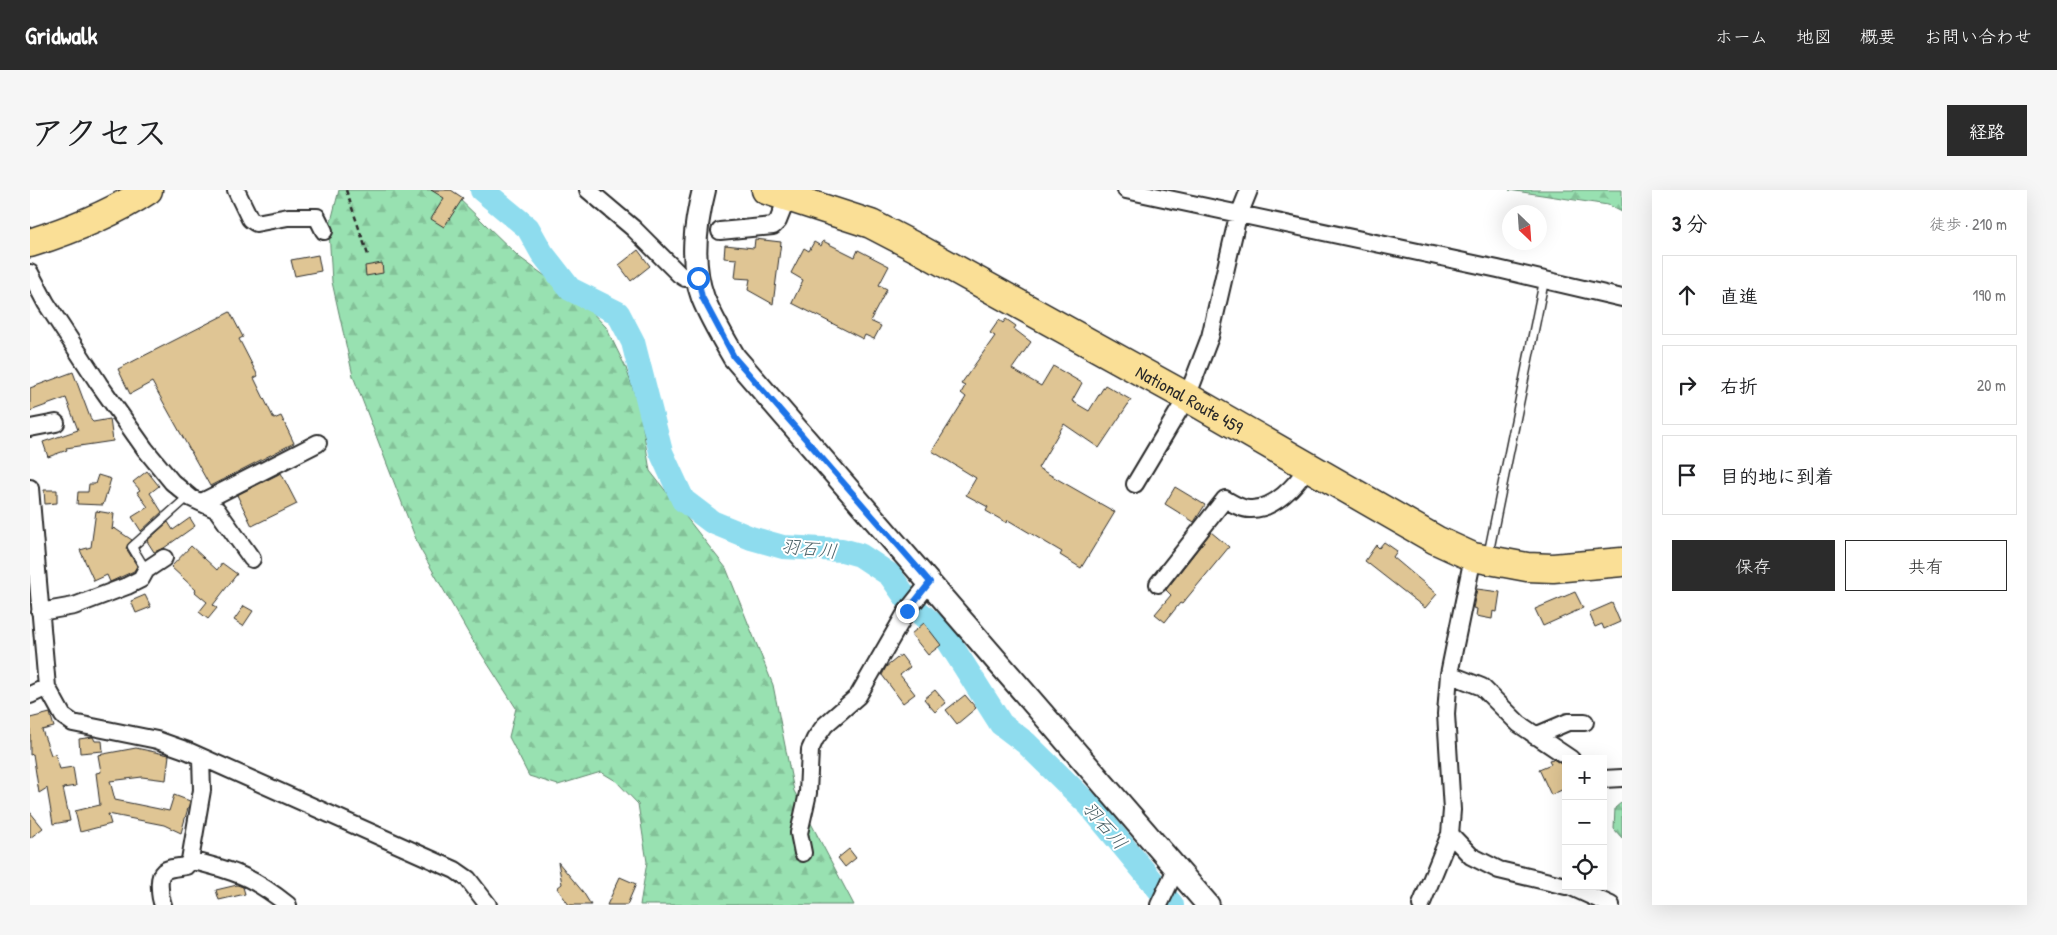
<!DOCTYPE html>
<html lang="ja">
<head>
<meta charset="utf-8">
<style>
	body { margin:0; font-family:"Patrick Hand","Klee One",sans-serif; background:#f6f6f6; color:#202124 }
	.controls { position:absolute; right:15px; bottom:15px; display:grid; overflow:hidden; border-radius:0px; box-shadow:0 5px 20px #0002 }
	.controls button { width:45px; height:45px; display:grid; place-items:center; padding:0; border:0; border-bottom:1px solid #e0e0e0; background:#fff; color:#202124; font:25px sans-serif }
	.compass { position:absolute; left:1472px; top:15px; width:45px; height:45px; border-radius:50%; background:#fff; box-shadow:0 5px 20px #0002; rotate:155deg }
	.stop { position:absolute; width:15px; height:15px; margin:-11px; border:4px solid #1a73e8; border-radius:50%; background:#fff }
	.stop.end { background:#1a73e8; border-color:#fff; box-shadow:0 1px 5px #0008 }
	.list { margin:0; padding:0; list-style:none }
	h2 { display:flex; justify-content:space-between; align-items:center; height:65px; margin:0; padding:0 20px; font-size:21px }
	h2 small { font-size:16px; font-weight:400; color:#757577 }
	.list li { display:grid; grid-template-columns:32px 1fr auto; gap:15px; align-items:center; box-sizing:border-box; height:80px; margin:0 10px 10px; padding:0 10px; border:1px solid #e0e0e0; border-radius:0px }
	.list b { display:block; font-size:19px; white-space:nowrap }
	.list em { font-size:16px; font-style:normal; color:#757577 }
	.actions { display:flex; gap:10px; padding:15px 20px }
	.actions a { flex:1; padding:11px 0; border:1px solid #2b2b2b; border-radius:0px; text-align:center; font-size:18px; color:#2b2b2b }
	.actions .main { background:#2b2b2b; color:#fff }
	.icon { flex:none; width:28px; height:28px; fill:none; stroke:currentColor; stroke-width:2; stroke-linecap:round; stroke-linejoin:round }
	.map { position:relative; flex:none; width:1592px; height:715px; overflow:hidden; border-radius:0px }
	header { display:flex; align-items:center; gap:30px; box-sizing:border-box; height:70px; padding:0 25px; background:#2b2b2b; color:#fff }
	header strong { font-size:24px }
	nav { display:flex; gap:28px; margin-inline-start:auto; font-size:18px }
	.intro { display:flex; align-items:center; justify-content:space-between; box-sizing:border-box; height:120px; padding:0 30px }
	h1 { margin:0; font-size:35px }
	.button { padding:12px 22px; border-radius:0px; background:#2b2b2b; color:#fff; font-size:18px; font-weight:700 }
	main { display:flex; gap:30px; padding:0 30px }
	aside { flex:1; background:#fff; border-radius:0px; box-shadow:0 5px 20px #0002 }
	.map>svg:first-child { display:block }
	.forest { fill:url(#forest-firs); stroke:#62866e }
	.lines { fill:none; stroke-linecap:round; stroke-linejoin:round }
	.river { stroke:#8edcee; stroke-width:24 }
	.building { fill:#dfc594; stroke:#2b2b2b }
	.lane-casing { stroke:#2b2b2b; stroke-width:11 }
	.street-casing { stroke:#2b2b2b; stroke-width:20 }
	.secondary-casing { stroke:#2b2b2b; stroke-width:26 }
	.highway-casing { stroke:#2b2b2b; stroke-width:31 }
	.path { stroke:#2b2b2b; stroke-width:2.5; stroke-dasharray:5 4; stroke-linecap:butt }
	.lane { stroke:#fff; stroke-width:8 }
	.street { stroke:#fff; stroke-width:16 }
	.secondary { stroke:#fff; stroke-width:22 }
	.highway { stroke:#fadf96; stroke-width:28 }
	.route { stroke:#1a73e8; stroke-width:6 }
	.labels { text-anchor:middle; dominant-baseline:central; stroke-width:4; stroke-linejoin:round; paint-order:stroke }
	.street-label { font-size:18px; fill:#2b2b2b; stroke:#fff }
	.water-label { font-size:19px; font-style:italic; fill:#496066; stroke:#fff }
</style>
</head>
<body>
<header>
<strong>Gridwalk</strong>
<nav><a>ホーム</a><a>地図</a><a>概要</a><a>お問い合わせ</a></nav>
</header>
<div class="intro"><h1>アクセス</h1><a class="button">経路</a></div>
<main>
<div class="map">
<svg width="1592" height="715" viewBox="0 0 1592 715">
	<defs>
		<pattern id="forest-firs" width="22" height="20" patternUnits="userSpaceOnUse" patternTransform="scale(1.25)"><rect width="22" height="20" fill="#98e1b1"/><path d="M5 1l3.5 6h-7zM16 11l3.5 6h-7z" fill="#83c198"/></pattern>
	</defs>
	<rect width="100%" height="100%" fill="#fff"/>
	<filter id="ink" filterUnits="userSpaceOnUse"><feTurbulence type="fractalNoise" baseFrequency=".02" numOctaves="2"/><feDisplacementMap in="SourceGraphic" scale="10" xChannelSelector="R" yChannelSelector="G"/><feConvolveMatrix kernelMatrix="1 2 1 2 8 2 1 2 1" color-interpolation-filters="sRGB"/></filter>
	<g filter="url(#ink)">
		<path class="forest" d="M309,0H420L489,67L555,115L576,137L596,178L610,220L620,281L696,378L743,495L764,601L824,715H610L617,672L608,614L586,591L571,582L528,595L499,586L479,547L486,518L440,446L389,357L323,186L302,92L299,39Z
			M1479,0H1592V22L1578,15Z
			M1592,612V648L1584,639L1585,618Z"/>
		<g class="lines">
			<path class="river" d="M452,0L498,38L512,63L540,99L588,123L603,152L631,262L653,310L682,332L721,348L753,357L812,360L830,365L860,385L882,416L914,444L971,534L996,553L1060,616L1142,715"/>
		</g>
		<path class="building" d="M401,0H421L433,8L414,37L401,29L414,8Z
			M725,49L751,52L743,114L718,100L720,89L705,88L707,69L694,68L695,55L724,58Z
			M793,51L825,67L828,60L859,76L849,95L857,99L840,131L851,136L844,149L835,145L833,149L762,113L773,90L761,83L774,58L779,61L784,52L791,56Z
			M608,60L620,76L601,91L589,75Z
			M288,65L291,81L265,86L261,70Z
			M352,73L353,83L336,86L335,76Z
			M200,122L213,147L209,149L228,186L224,188L244,229L251,226L264,253L180,296L122,192L100,204L88,179Z
			M976,129L986,136L984,139L1001,152L982,179L1011,196L1023,176L1052,193L1042,211L1059,221L1075,195L1101,210L1069,258L1034,234L1008,278L1085,322L1051,378L1030,365L1032,362L978,330L977,333L956,321L958,317L936,305L946,288L902,261L936,207L931,203L935,196L931,194L965,146L960,143L969,130L973,133Z
			M43,182L61,230L63,232L80,229L83,251L36,258L37,260L18,267L13,252L48,240L36,208L0,221V198Z
			M117,281L129,296L120,303L132,322L111,341L102,327L118,317L107,302L110,300L103,292Z
			M251,283L267,314L222,336L207,305Z
			M68,285L81,289L73,315L47,314L48,302H58L59,294H65Z
			M1145,297L1175,315L1164,332L1135,314Z
			M14,300H27V313L15,314Z
			M66,321L84,324L82,340L84,338L102,350L96,358L107,376L104,381L80,392L77,385L64,391L50,360L61,357Z
			M160,328L165,336L134,358L124,362L117,351L138,332L143,340Z
			M1181,342L1199,357L1152,414L1150,413L1135,432L1125,424L1141,405L1136,400Z
			M1354,352L1367,361L1363,367L1407,404L1395,418L1335,371L1346,355L1349,358Z
			M161,356L187,380L192,373L207,384L183,415L187,418L178,429L169,422L177,412L165,402L166,400L141,377Z
			M1447,399L1470,402L1467,422L1463,421L1462,429L1446,426L1447,419L1443,418Z
			M1545,402L1553,418L1513,436L1505,419Z
			M115,405L121,417L106,423L101,411Z
			M1582,413L1590,432L1574,439L1572,434L1565,437L1559,423Z
			M214,416L223,421L213,436L204,430Z
			M894,433L911,455L898,465L881,444Z
			M871,465L880,477L870,485L885,504L873,513L852,485L856,477Z
			M905,500L916,513L905,522L894,509Z
			M935,505L946,518L927,534L916,520Z
			M20,523L24,537L12,540L21,565L25,564L30,579L43,577L46,596L33,598L40,631L23,634L17,598L9,603L3,564L0,565V528Z
			M63,547L65,551H72L73,561L50,563L49,549Z
			M106,558L139,565L136,590L112,587L80,591L85,610L139,621L144,605L160,611L151,643L134,635L78,624L81,634L50,642L45,621L70,615L66,583L71,582L68,565Z
			M1523,569L1536,577V598L1521,605L1509,579L1521,574L1519,570Z
			M0,622L13,638L0,648Z
			M819,659L826,668L815,677L808,668Z
			M528,672L553,702L561,715H539L527,698L532,694Z
			M590,687L606,694L597,715H577Z
			M207,695L213,697L215,704L189,710L186,700Z"/>
		<g class="lines">
			<g class="lane-casing">
				<path id="lane" d="M1458,366L1514,91
					M116,380L102,357L159,306"/>
			</g>
			<g class="street-casing">
				<path id="street" d="M206,0L220,29L226,33L258,27H287L294,41
					M558,0L603,38L649,84L655,88H668
					M1096,0L1468,79L1592,108
					M690,41L743,36L748,31L758,6
					M0,83L16,113L69,194L115,259L142,292L161,308L187,320L222,369
					M0,238L26,233
					M1105,294L1157,207L1180,147L1207,30L1219,0
					M0,298L17,497L33,526L43,533L127,550L158,561L425,680L438,689L458,715
					M172,312L288,253
					M1128,394L1195,309C1202,313 1211,319 1220,319C1244,320 1266,295 1278,277
					M10,422L44,416L97,396L111,389L116,380L134,368
					M1419,484L1452,497L1489,534L1541,569
					M0,505L17,497
					M1505,546L1538,532H1555
					M1573,589L1592,588
					M1420,644L1441,666L1469,680L1536,696
					M773,663L769,643L778,603L780,560L785,549L795,535L828,506L877,421L900,392
					M160,670C204,681 222,686 258,715
					M1539,696L1581,715
					M133,715C131,710 130,705 130,699C128,677 138,679 156,676L160,670L172,600L171,569
					M1129,715L1146,679
					M1391,715L1420,644L1422,620L1416,524L1419,484L1443,367"/>
			</g>
			<g class="secondary-casing">
				<path id="secondary" d="M674,0C665,35 660,73 673,108C681,128 693,148 704,167L1178,715"/>
			</g>
			<g class="highway-casing">
				<g id="highway">
					<path id="s1" d="M736,0L841,34L891,60L1157,207L1406,350L1443,367L1497,377L1523,378L1592,372"/>
					<path d="M0,53C41,40 82,24 118,0"/>
				</g>
			</g>
			<path class="path" d="M316,0L338,65"/>
			<use href="#lane" class="lane"/>
			<use href="#street" class="street"/>
			<use href="#secondary" class="secondary"/>
			<use href="#highway" class="highway"/>
		</g>
	</g>
	<g class="lines" filter="url(#ink)">
		<path class="route" d="M668,88L672,107L704,167L900,392L877,421"/>
	</g>
	<g class="labels">
		<g class="street-label">
			<text stroke="none"><textPath href="#s1" startOffset="474">National Route 459</textPath></text>
		</g>
		<g class="water-label">
			<text transform="translate(779 358) rotate(6)">羽石川</text>
			<text transform="translate(1075 635) rotate(49)">羽石川</text>
		</g>
	</g>
</svg>
<div class="controls">
<button>+</button>
<button>−</button>
<button><svg class="icon" aria-label="locate" viewBox="0 0 24 24"><circle cx="12" cy="12" r="6"/><path d="M12 2v4M12 18v4M2 12h4M18 12h4"/></svg></button>
</div>
<svg class="compass" viewBox="-18 -18 36 36"><path d="M0-13l5 13h-10z" fill="#e53935"/><path d="M0 13l5-13h-10z" fill="#757577"/></svg>
<div class="stop" style="left:668px;top:88px"></div>
<div class="stop end" style="left:877px;top:421px"></div>
</div>
<aside>
<h2>3 分<small>徒歩 · 210 m</small></h2>
<ul class="list">
<li><svg class="icon" aria-label="ahead" viewBox="0 0 24 24"><path d="M12 20V5M6 11l6-6 6 6"/></svg><div><b>直進</b></div><em>190 m</em></li>
<li><svg class="icon" aria-label="right" viewBox="0 0 24 24"><path d="M7 20v-9h11M14 6l5 5-5 5"/></svg><div><b>右折</b></div><em>20 m</em></li>
<li><svg class="icon" aria-label="arrive" viewBox="0 0 24 24"><path d="M6 21V4h12l-3 4 3 4H6"/></svg><div><b>目的地に到着</b></div></li>
</ul>
<div class="actions"><a class="main">保存</a><a>共有</a></div>
</aside>
</main>
</body>
</html>
